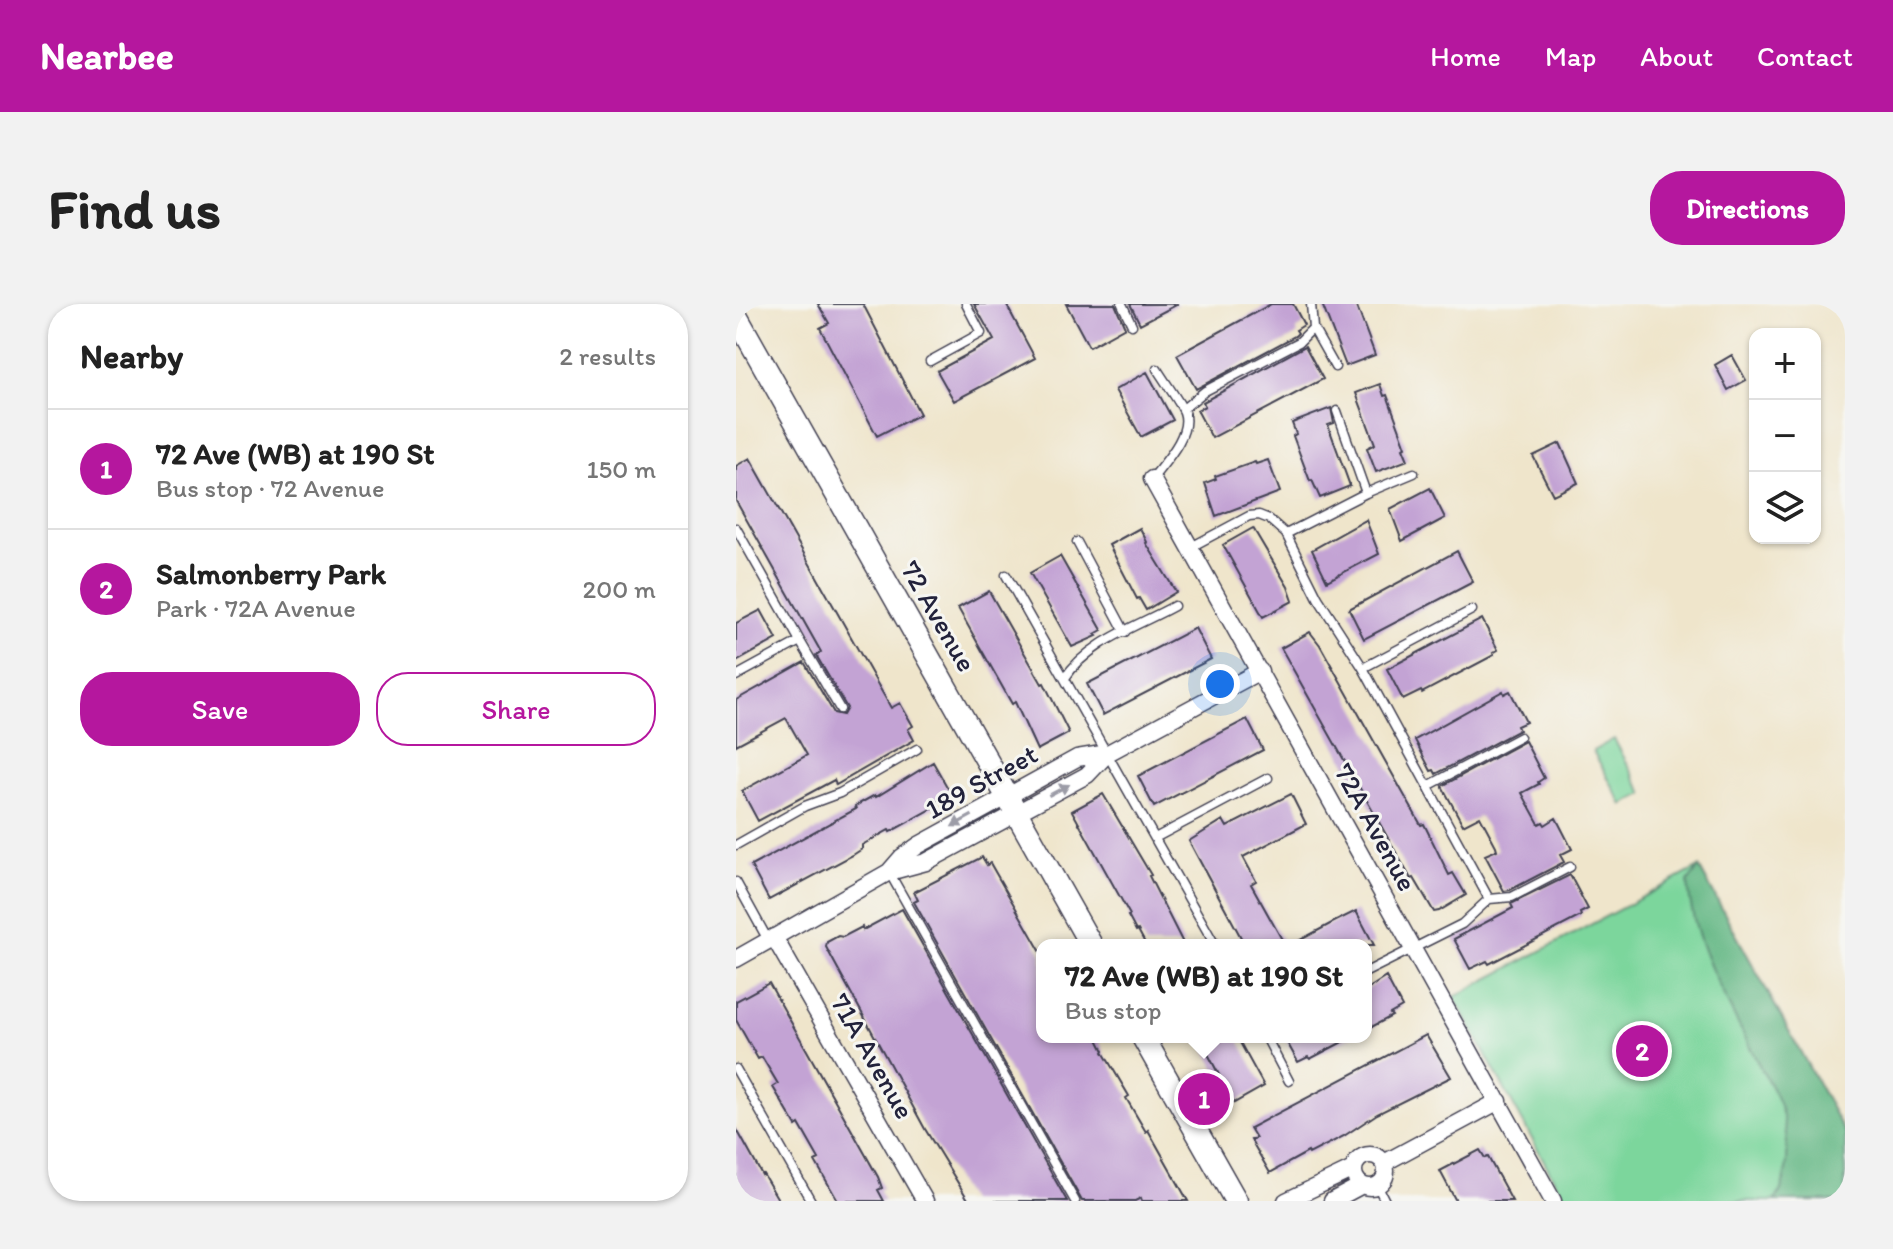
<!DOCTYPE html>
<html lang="en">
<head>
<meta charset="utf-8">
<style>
	body { margin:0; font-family:Itim,sans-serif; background:#f2f2f2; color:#222 }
	.controls { position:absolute; right:24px; top:24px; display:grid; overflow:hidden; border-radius:16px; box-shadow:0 2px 6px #0004 }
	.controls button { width:72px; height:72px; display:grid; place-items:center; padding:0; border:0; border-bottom:2px solid #e0e0e0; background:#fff; color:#222; font:40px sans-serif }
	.you { position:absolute; left:484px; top:380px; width:28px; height:28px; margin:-20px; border:6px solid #fff; border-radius:50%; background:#1a73e8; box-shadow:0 0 0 12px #1a73e833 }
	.badge { display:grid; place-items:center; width:52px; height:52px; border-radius:50%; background:#b5179e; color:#fff; font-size:26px; font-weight:700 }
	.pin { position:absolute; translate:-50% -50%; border:4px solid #fff; box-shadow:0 2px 8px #0006 }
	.popup { position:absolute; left:300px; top:635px; width:336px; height:104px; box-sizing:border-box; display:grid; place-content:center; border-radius:16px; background:#fff; filter:drop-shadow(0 2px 6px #0005); font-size:26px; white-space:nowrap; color:#767676 }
	.popup b { font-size:30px; color:#222 }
	.popup::after { content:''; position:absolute; left:50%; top:100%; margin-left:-16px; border:16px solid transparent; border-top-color:#fff }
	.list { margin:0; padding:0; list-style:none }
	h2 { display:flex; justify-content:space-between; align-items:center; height:104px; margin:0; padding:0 32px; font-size:34px }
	h2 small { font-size:26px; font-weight:400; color:#767676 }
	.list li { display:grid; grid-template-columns:52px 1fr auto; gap:24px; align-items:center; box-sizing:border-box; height:120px; padding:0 32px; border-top:2px solid #e0e0e0 }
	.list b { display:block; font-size:30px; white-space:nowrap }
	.list p { margin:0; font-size:26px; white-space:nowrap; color:#767676 }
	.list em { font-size:26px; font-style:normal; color:#767676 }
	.actions { display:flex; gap:16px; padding:24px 32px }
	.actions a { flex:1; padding:18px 0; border:2px solid #b5179e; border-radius:32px; text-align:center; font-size:28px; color:#b5179e }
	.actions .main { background:#b5179e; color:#fff }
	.icon { flex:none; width:44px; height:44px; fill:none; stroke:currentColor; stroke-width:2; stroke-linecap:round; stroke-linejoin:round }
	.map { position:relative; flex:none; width:1109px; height:897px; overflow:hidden; border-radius:32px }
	header { display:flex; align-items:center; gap:48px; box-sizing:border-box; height:112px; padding:0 40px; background:#b5179e; color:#fff }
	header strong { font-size:38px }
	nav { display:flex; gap:44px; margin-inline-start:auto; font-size:28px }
	.intro { display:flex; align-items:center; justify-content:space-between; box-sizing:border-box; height:192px; padding:0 48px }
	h1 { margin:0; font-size:56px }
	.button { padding:20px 36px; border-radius:32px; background:#b5179e; color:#fff; font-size:28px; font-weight:700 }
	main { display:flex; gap:48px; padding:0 48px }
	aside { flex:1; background:#fff; border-radius:32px; box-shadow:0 2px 6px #0004 }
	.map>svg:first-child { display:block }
	.green { fill:#7bd69c; stroke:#4e7c6c; stroke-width:2 }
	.forest { fill:#64b784; stroke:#436c60; stroke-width:2 }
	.building { fill:#c3a3d4 }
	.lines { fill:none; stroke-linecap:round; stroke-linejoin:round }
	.service-casing { stroke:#413f51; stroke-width:11 }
	.minor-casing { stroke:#413f51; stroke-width:19 }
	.secondary-casing { stroke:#413f51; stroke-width:25 }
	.service { stroke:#fff; stroke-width:8 }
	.minor { stroke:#fff; stroke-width:16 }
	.secondary { stroke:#fff; stroke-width:22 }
	.oneway { fill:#9c9ca7 }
	.labels { text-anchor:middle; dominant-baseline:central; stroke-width:6; stroke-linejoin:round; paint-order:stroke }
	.street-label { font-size:28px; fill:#22223b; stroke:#f6f6f2 }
</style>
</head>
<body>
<header>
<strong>Nearbee</strong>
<nav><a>Home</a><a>Map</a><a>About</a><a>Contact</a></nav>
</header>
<div class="intro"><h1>Find us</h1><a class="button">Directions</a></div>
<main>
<aside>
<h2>Nearby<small>2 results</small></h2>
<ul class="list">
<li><span class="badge">1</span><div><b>72 Ave (WB) at 190 St</b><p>Bus stop · 72 Avenue</p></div><em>150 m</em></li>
<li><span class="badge">2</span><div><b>Salmonberry Park</b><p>Park · 72A Avenue</p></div><em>200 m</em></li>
</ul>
<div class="actions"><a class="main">Save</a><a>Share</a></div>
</aside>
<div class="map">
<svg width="1109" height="897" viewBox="0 0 1109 897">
	<rect width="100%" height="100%" fill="#f6f6f2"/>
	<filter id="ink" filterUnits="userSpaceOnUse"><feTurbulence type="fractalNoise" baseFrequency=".0125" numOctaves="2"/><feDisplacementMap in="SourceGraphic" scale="16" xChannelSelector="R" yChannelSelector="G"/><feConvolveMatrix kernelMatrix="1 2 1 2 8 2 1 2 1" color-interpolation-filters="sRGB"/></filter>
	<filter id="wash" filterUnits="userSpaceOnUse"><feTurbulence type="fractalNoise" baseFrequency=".006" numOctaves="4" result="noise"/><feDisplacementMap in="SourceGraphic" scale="32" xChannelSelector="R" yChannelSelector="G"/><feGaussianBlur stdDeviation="1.8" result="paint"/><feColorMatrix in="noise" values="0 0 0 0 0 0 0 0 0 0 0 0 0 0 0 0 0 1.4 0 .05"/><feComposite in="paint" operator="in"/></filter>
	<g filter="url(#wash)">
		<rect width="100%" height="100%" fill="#efe5cb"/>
		<path class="green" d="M878,435L908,490L887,501L857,447Z
			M963,563L1109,829V897H830L718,693Z"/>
		<path class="forest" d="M963,563L1109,829V897H1039C1056,871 1053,831 1044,802C1039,787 1029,773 1022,759C994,702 956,641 952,578Z"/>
		<g id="blocks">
			<path class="building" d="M82,0H127L184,110L141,132L84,24L93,19Z
				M238,0H270L299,54L218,97L201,67L258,36Z
				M330,0H379L389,23L353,43Z
				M394,0H442L404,20Z
				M535,0H557L568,21L560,26L562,29L559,32L460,85L441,51Z
				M586,0H620L639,51L610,62Z
				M569,42L587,75L476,134L461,106L469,102L467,98Z
				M996,51L1010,76L992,86L979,61Z
				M411,68L437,116L405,133L379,86Z
				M644,80L648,92L651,91L670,143L667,144L672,156L640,168L631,144L639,140L620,89Z
				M595,104L598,119L592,121L614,182L584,194L576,176L574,177L557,132L560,130L556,119Z
				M824,139L842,179L817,191L797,152Z
				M14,154L155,404L164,399L177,422L172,425L178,436L100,481L98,476L22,517L6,487L71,451L50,414L0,441V396L68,358L98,409L107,411L111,404L80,351L85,348L0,197V162Z
				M532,156L544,188L480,212L469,179L480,175L479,172L519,158L520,160Z
				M694,184L709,214L666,237L654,205Z
				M630,216L643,250L591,277L576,246Z
				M404,224L411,238L410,239L440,288L410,306L403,294L401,295L373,241Z
				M517,224L552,283L557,297L527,313L487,241Z
				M721,247L737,278L628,335L613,305Z
				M324,252L366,326L359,330L361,332L336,343L294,269Z
				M253,287L306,380L308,379L333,429L301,446L279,398L276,400L222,304Z
				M25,306L41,335L0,358V319Z
				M746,315L762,346L757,349L758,351L686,389L685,387L667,396L651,365Z
				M459,324L475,355L367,411L351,380Z
				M574,328L584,341L685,521L688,520L713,571L717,569L730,591L703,607L698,608L678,574L675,575L545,344Z
				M767,387L768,390L774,387L790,418L781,422L783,426L700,470L698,466L695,467L679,436Z
				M511,415L527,446L418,503L402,472Z
				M789,437L808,474L802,478L803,480L786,489L803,520L807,518L809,521L820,514L836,545L824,551L828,558L774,586L768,587L749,551L761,546L760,542L744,512L727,521L706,482Z
				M197,458L214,488L212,491L197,499L199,503L154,528L153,526L126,541V545L117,551L33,596L15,562L120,505L119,502L139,491L140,493Z
				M367,490L415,571L413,572L448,641H410L402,626L400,627L392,612L394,611L336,507Z
				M555,490L570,520L507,553L520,577L515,580L549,641H509L453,537L487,516L491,523Z
				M246,553L251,561L254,559L306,650V733H361L368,747L367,748L393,792L390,794L410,828L412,826L452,897H406L405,894L399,897H346L178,598L182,596L178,588Z
				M834,571L852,605L844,609L845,612L753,660L751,657L734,665L718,635L777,604L775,600Z
				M166,605L331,897H233L189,825L90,643L91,638L102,632L107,633L126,623L127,626Z
				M620,607L638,641H555L596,619Z
				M650,673L666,703L654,710L656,712L630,726V686Z
				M33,679L142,873L146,884L142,886L148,897H102L79,857L83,855L63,820L60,822L37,783L42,780L26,753L22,755L0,716V697Z
				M690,731L715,773L641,810L608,832L573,850L572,848L534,869L515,836L520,834L514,824Z
				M463,733H501L528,782L498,799Z
				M548,733H616L574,755L572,753L562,758Z
				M0,824L26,871L27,870L43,897H0Z
				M744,846L749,854L752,853L776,897H720L704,867Z"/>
		</g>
	</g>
	<g filter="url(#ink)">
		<use href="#blocks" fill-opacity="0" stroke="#413f51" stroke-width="2"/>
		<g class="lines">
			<g class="service-casing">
				<path id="service" d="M386,0L396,21
					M575,0L577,24L599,63
					M194,57L245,29L230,0
					M447,105L469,87L563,38L577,24
					M601,107L630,189
					M416,175C428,159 456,130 448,108C445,100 427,75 421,65
					M0,224L64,337L0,372
					M550,230L630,189L678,169
					M341,238L389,328
					M455,243L513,212L523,211L533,215L550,230L582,294L627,364L753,595
					M270,271L479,641
					M64,337L104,405
					M627,364L736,306
					M329,374C352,338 402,322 438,302
					M692,482L784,433
					M419,534L532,474
					M0,541L69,502L104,489L181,445
					M153,568L339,897
					M0,578L32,636
					M630,668L726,620L753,595L776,593L834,563
					M530,733L553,777
					M0,765L75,897
					M641,881L649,897"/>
			</g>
			<g class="minor-casing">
				<path id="minor" d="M416,175L817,897
					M153,568L166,553L183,541L341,454L372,449
					M38,633L189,897
					M0,655L153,568L190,558L351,471L372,449L524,367
					M618 867a16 16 0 1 1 32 0a16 16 0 1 1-32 0Z
					M648,859L763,797
					M550,897L617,865
					M596,897L626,881"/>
			</g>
			<g class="secondary-casing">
				<path id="secondary" d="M0,12L355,641
					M407,733L500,897"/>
			</g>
			<use href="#service" class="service"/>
			<use href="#minor" class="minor"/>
			<use href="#secondary" class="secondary"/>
		</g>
		<defs><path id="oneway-solid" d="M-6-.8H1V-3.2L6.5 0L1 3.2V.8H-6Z" transform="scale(2)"/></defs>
		<g class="oneway">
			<use href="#oneway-solid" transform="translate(323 486) rotate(-28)"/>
			<use href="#oneway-solid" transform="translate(226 517) rotate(151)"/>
		</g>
	</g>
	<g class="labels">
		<g class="street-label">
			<text transform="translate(203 312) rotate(60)">72 Avenue</text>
			<text transform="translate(245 477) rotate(-29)">189 Street</text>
			<text transform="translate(640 523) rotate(61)">72A Avenue</text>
			<text transform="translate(137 752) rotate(60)">71A Avenue</text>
		</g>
	</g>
</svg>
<div class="controls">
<button>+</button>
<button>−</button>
<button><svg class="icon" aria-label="layers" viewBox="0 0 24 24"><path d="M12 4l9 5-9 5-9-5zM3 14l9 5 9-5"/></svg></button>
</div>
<div class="you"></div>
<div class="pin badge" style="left:468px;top:795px">1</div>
<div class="popup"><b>72 Ave (WB) at 190 St</b>Bus stop</div>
<div class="pin badge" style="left:906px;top:747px">2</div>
</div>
</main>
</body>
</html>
